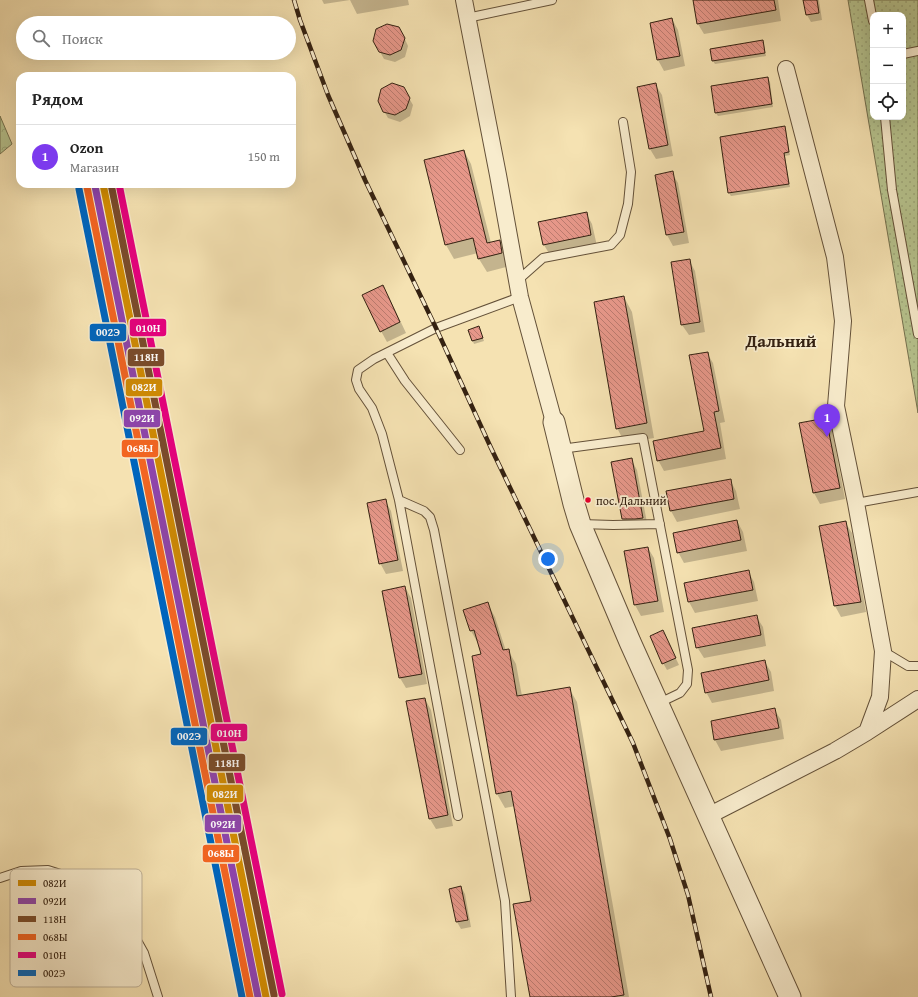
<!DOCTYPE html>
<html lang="ru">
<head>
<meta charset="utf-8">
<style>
	body { margin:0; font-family:"Gentium Book Plus",serif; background:#f2f2f2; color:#222 }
	.controls { position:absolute; right:12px; top:12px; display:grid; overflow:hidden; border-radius:8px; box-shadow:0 4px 16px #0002 }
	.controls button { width:36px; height:36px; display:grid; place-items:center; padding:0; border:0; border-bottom:1px solid #e0e0e0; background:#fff; color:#222; font:20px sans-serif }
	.you { position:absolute; left:548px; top:559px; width:14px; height:14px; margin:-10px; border:3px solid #fff; border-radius:50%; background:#1a73e8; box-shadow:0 0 0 6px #1a73e833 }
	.badge { display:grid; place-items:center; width:26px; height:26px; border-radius:50%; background:#7c3aed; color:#fff; font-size:13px; font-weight:700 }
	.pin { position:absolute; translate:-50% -33px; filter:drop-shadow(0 1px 2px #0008) }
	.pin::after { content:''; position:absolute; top:21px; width:14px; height:12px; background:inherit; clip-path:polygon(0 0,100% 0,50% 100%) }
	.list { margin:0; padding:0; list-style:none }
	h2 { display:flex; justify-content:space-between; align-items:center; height:52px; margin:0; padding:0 16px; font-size:17px }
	h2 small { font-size:13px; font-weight:400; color:#767676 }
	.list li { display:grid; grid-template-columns:26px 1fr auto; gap:12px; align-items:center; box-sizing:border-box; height:64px; padding:0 16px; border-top:1px solid #e0e0e0 }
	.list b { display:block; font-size:15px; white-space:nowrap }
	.list p { margin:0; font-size:13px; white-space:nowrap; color:#767676 }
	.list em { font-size:13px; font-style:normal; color:#767676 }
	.icon { flex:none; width:22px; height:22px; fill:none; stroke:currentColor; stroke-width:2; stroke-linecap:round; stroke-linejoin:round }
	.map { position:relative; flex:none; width:918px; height:997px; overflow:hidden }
	.search { position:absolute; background:#fff; box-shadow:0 4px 16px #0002; left:16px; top:16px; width:280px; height:44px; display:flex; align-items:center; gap:10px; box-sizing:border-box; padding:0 14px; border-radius:22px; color:#767676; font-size:15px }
	.panel { position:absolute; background:#fff; box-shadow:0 4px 16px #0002; left:16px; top:72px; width:280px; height:116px; border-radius:12px }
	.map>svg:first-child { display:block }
	.grass { fill:url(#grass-dots); stroke:#767250; fill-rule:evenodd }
	.forest { fill:url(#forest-crowns); stroke:#767250 }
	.shadow { fill:#0003 }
	.building { fill:url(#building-back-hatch); stroke:#342111 }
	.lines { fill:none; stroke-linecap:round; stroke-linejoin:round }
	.service-casing { stroke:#645139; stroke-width:10 }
	.minor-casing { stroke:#645139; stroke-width:18 }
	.tertiary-casing { stroke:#645139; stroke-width:23 }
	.service { stroke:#f8eccd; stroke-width:8 }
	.minor { stroke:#f8eccd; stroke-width:16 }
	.tertiary { stroke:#f8eccd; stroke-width:21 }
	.rail-casing { stroke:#342111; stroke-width:4.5 }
	.rail { stroke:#f8eccd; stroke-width:3; stroke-dasharray:9; stroke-linecap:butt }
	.rail-1-casing { stroke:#f8eccd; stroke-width:10 }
	.rail-2-casing { stroke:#f8eccd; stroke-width:10 }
	.rail-3-casing { stroke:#f8eccd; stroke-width:10 }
	.rail-4-casing { stroke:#f8eccd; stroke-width:10 }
	.rail-5-casing { stroke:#f8eccd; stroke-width:10 }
	.rail-6-casing { stroke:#f8eccd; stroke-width:10 }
	.rail-1 { stroke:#d08b03; stroke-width:7 }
	.rail-2 { stroke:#8e44ad; stroke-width:7 }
	.rail-3 { stroke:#7a4b2a; stroke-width:7 }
	.rail-4 { stroke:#f26522; stroke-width:7 }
	.rail-5 { stroke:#e5007d; stroke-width:7 }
	.rail-6 { stroke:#0065bd; stroke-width:7 }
	.bus-dot { fill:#e4002b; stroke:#f8eccd; stroke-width:1.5 }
	.labels { text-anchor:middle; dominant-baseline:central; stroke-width:3.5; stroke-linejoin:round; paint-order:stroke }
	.bus-label { font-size:12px; fill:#342111; stroke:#f8eccd; text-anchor:start }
	.district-label { font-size:17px; font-weight:bold; fill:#342111; stroke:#f8eccd }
	.key { fill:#f8eccd; stroke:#bdaf95; stroke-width:1 }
	.key-label { font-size:11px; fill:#342111 }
	.line-badge { stroke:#f8eccd; stroke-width:1.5 }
	.badge-label { font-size:11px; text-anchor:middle; font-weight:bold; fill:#fff }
</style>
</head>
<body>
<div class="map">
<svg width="918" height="997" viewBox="0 0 918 997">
	<defs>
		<pattern id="grass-dots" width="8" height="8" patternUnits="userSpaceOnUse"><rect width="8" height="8" fill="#b7c48f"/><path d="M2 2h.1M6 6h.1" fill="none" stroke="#9ea87a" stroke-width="1.8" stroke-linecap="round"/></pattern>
		<pattern id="forest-crowns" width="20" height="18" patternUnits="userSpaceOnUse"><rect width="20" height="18" fill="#b7c48f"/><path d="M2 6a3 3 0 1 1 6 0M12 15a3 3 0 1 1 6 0" fill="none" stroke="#9ea87a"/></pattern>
		<pattern id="building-back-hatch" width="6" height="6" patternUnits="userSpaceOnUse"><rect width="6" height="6" fill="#e69789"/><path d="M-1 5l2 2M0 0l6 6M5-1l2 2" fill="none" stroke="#bb7b6f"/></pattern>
	</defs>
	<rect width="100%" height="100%" fill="#f5e2b2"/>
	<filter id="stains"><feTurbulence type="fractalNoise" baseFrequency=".005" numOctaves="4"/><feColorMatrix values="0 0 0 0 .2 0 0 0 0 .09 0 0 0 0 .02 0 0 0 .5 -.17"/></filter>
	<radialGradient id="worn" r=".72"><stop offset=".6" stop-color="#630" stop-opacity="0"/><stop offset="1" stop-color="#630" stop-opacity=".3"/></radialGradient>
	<path class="grass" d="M848,0H918V413ZM873,15H903V117H873Z"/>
	<path class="forest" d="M0,116L12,144L0,154Z"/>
	<path class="shadow" d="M322,0H350L324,4Z
		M350,0H408L409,5L357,14Z
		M694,0H778L781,21L704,34L698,24Z
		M804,0H819L822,20L811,22L807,15Z
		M672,19L678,30L685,66L664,71L658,60L651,23Z
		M403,35L408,46L405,57L395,62L384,59L374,41Z
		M763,41L764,45L766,56L715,64L713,61L711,49Z
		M768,78L770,82L773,107L718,116L716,113L712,87Z
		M655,84L662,95L673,156L656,159L650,149Z
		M403,88L413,105L410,116L400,122L388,118L384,111Z
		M785,127L786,130L790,155L785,156L790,187L731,196L729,193L721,137Z
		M464,151L471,164L491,243L500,241L507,254L510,266L487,272L479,259L478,253L454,259L446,245L425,161Z
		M672,173L678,183L689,243L673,246L667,235L656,176Z
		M586,213L592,224L597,246L550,255L544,245L540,223Z
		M689,260L695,271L705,332L689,335L682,325Z
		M383,287L389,297L406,333L387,342L381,331Z
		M624,297L632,312L654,438L625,443L617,428Z
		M479,328L484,341L474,344L469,331Z
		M707,353L713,363L725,422L720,423L726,459L664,471L658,460L705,432Z
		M826,419L832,430L845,499L820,504L814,493L800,424Z
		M631,459L637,470L648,528L629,530L623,519Z
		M730,480L736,491L740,509L677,522L671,511L667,492Z
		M385,500L391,511L403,571L386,574L380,563Z
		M737,521L743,532L747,551L684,563L678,552Z
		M845,522L852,533L866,612L841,617L835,606L821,527Z
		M648,548L654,558L664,612L641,616L635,605L625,552Z
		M748,571L754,582L758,601L695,613L689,602L686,583Z
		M405,587L411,598L427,684L406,688L400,678Z
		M487,603L495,617L506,651L508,650L516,664L522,696L569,688L577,702L629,997H531L532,902L515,806L505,808L497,794L482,655L479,645L471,631Z
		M756,616L763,627L766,646L704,658L697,647Z
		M666,638L679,665L667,670L663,663Z
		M765,662L771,672L774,691L712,703L706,692Z
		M425,699L431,710L453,826L436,829L430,819Z
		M774,709L781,720L784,739L721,751L715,740L712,721Z
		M461,887L465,894L471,927L461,929L457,922L450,890Z"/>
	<path class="building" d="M693,0H774L776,10L697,24Z
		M803,0H817L819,13L806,15Z
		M672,18L680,56L657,60L650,23Z
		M387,24L399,27L405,38L401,50L390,55L379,52L373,41L376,29Z
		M763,40L765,53L712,61L710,49Z
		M768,77L772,104L715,113L711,86Z
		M392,83L404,87L410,98L406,109L395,115L383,112L378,101L381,89Z
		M656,83L668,145L649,149L637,87Z
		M785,126L789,152L784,153L789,184L728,193L720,137Z
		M464,150L487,243L500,240L502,253L478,259L473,238L445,245L424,160Z
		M673,171L684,232L666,235L655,175Z
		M587,212L591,235L543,245L538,222Z
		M690,259L700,322L681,325L671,262Z
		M383,285L400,322L380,332L362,295Z
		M624,296L647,423L616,429L594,302Z
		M479,326L483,338L472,341L468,330Z
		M708,352L719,411L714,412L721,448L657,461L653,441L704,431L689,355Z
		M826,418L840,488L813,493L799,423Z
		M632,458L643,518L635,519H622L611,462Z
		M731,479L734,499L670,511L666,491Z
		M386,499L398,560L379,564L367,503Z
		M737,520L741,540L677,553L673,533Z
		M846,521L861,602L834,606L819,526Z
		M648,547L658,601L634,605L624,551Z
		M749,570L753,590L688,602L684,583Z
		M405,586L422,674L399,678L382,591Z
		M488,602L503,650L509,649L517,696L570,687L624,995L611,997H530L513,904L531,901L511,791L496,794L472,656L481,654L474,630L470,631L463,610Z
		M757,615L761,635L696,648L692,628Z
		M663,630L676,658L662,664L650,636Z
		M765,660L769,680L705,693L701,673Z
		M425,698L448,815L429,819L406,701Z
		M775,708L779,728L714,740L711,721Z
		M461,886L468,920L456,922L449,889Z"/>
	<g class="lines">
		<g class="service-casing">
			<path id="service" d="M869,0L873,21
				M467,18L552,0
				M903,54L918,51
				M885,117L892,190L918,334
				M517,281L543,258L611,245L620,235L628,204L631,172L623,122
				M387,353L405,381L460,450
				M561,449L643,438L688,670L687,684L680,693L657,704
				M399,500L424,511L430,517L434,530L505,901L511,997
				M856,503L918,492
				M581,524L613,525L660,524
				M883,651L908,666H918
				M458,816L399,500L382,434L372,408L359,389L356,380L358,370L374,359L436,328L520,297
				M0,878L21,871L48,870L92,884L117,905L144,953L158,997"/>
		</g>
		<g class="minor-casing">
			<path id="minor" d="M464,0L498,175L520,297L554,422
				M786,69L835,257L843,321L836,406L856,503L883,651L880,697L867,732
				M708,816L835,751L867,732L918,699"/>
		</g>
		<g class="tertiary-casing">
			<path id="tertiary" d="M554,422L574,504L580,524L630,642L790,997"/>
		</g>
		<use href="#service" class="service"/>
		<use href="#minor" class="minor"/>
		<use href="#tertiary" class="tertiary"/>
		<g class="rail-casing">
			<path id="rail" d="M294,0L300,20L328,95L365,180L436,328L491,448L633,743L670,839L688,895L711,997"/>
		</g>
		<use href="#rail" class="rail"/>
		<g class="rail-1-casing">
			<path id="rail-1" d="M103,184L266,997"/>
		</g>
		<g class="rail-2-casing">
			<path id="rail-2" d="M95,186L258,997"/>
		</g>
		<g class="rail-3-casing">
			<path id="rail-3" d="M111,184L274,995"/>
		</g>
		<g class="rail-4-casing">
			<path id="rail-4" d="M87,187L250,997"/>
		</g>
		<g class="rail-5-casing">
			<path id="rail-5" d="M119,184L282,994"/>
		</g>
		<g class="rail-6-casing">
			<path id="rail-6" d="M79,189L242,997"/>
		</g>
		<use href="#rail-1" class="rail-1"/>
		<use href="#rail-2" class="rail-2"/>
		<use href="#rail-3" class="rail-3"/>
		<use href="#rail-4" class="rail-4"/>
		<use href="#rail-5" class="rail-5"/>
		<use href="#rail-6" class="rail-6"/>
	</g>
	<circle class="bus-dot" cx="588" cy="500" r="3.5"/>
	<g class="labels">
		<g class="bus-label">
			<text x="596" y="500">пос. Дальний</text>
		</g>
		<g class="district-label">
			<text x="781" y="340">Дальний</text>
		</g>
	</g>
	<rect x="10" y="869" width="132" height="118" rx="6" class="key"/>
	<rect x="18" y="880" width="18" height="6" fill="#d08b03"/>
	<rect x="18" y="898" width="18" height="6" fill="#8e44ad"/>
	<rect x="18" y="916" width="18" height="6" fill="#7a4b2a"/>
	<rect x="18" y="934" width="18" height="6" fill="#f26522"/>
	<rect x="18" y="952" width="18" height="6" fill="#e5007d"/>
	<rect x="18" y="970" width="18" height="6" fill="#0065bd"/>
	<g class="key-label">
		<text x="43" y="887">082И</text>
		<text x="43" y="905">092И</text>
		<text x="43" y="923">118Н</text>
		<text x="43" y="941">068Ы</text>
		<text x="43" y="959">010Н</text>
		<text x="43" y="977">002Э</text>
	</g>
	<g class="line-badge">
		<rect x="129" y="318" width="38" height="19" rx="4" fill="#e5007d"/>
		<rect x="89" y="323" width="38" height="19" rx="4" fill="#0065bd"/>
		<rect x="127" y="348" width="38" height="19" rx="4" fill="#7a4b2a"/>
		<rect x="125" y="378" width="38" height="19" rx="4" fill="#d08b03"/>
		<rect x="123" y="409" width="38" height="19" rx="4" fill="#8e44ad"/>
		<rect x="121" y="439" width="38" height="19" rx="4" fill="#f26522"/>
		<rect x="210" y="723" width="38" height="19" rx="4" fill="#e5007d"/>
		<rect x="170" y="727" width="38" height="19" rx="4" fill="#0065bd"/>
		<rect x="208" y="753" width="38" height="19" rx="4" fill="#7a4b2a"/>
		<rect x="206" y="784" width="38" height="19" rx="4" fill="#d08b03"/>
		<rect x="204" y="814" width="38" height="19" rx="4" fill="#8e44ad"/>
		<rect x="202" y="844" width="38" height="19" rx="4" fill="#f26522"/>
	</g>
	<g class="badge-label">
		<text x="148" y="332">010Н</text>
		<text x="108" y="336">002Э</text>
		<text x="146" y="361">118Н</text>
		<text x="144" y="391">082И</text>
		<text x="142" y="422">092И</text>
		<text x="140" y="452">068Ы</text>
		<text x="229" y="737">010Н</text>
		<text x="189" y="740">002Э</text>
		<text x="227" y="767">118Н</text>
		<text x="225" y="798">082И</text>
		<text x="223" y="828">092И</text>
		<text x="221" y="857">068Ы</text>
	</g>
	<rect width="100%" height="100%" filter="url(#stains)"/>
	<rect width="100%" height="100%" fill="url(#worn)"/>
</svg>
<div class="controls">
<button>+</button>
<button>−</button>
<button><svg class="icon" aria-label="locate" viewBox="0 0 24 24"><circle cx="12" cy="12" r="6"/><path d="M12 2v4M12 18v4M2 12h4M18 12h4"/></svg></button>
</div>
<div class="you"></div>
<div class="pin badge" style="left:827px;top:437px">1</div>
<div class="search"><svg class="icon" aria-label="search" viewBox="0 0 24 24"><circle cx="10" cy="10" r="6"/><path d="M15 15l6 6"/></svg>Поиск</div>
<section class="panel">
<h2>Рядом<small></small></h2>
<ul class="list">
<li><span class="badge">1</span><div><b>Ozon</b><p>Магазин</p></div><em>150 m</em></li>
</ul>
</section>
</div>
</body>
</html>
